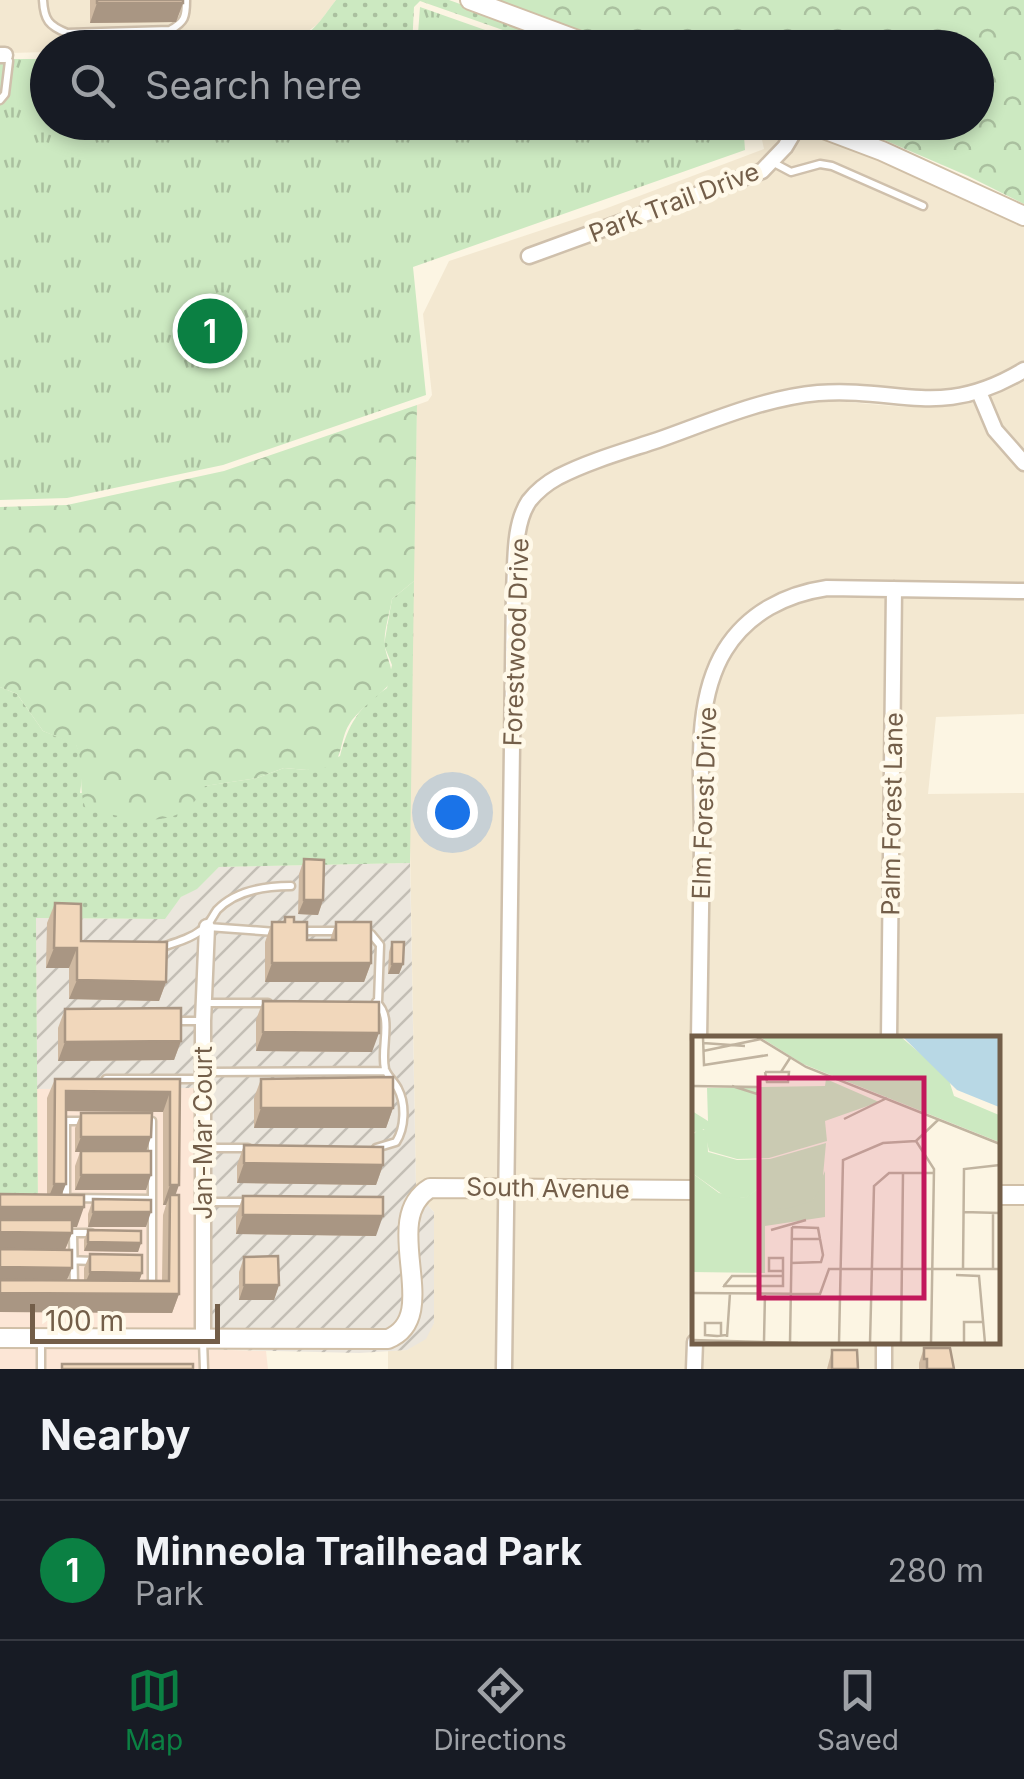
<!DOCTYPE html>
<html lang="en">
<head>
<meta charset="utf-8">
<style>
	body { margin:0; font-family:Inter,sans-serif; background:#20242c; color:#f1f3f6 }
	.scale { position:absolute; left:30px; bottom:25px; width:190px; box-sizing:border-box; padding-left:10px; border:5px solid #735e49; border-top:0; font-size:28px; line-height:35px; white-space:nowrap; color:#735e49; -webkit-text-stroke:8px #fff9e9; paint-order:stroke }
	.you { position:absolute; left:452px; top:812px; width:35px; height:35px; margin:-25px; border:8px solid #fff; border-radius:50%; background:#1a73e8; box-shadow:0 0 0 15px #1a73e833 }
	.badge { display:grid; place-items:center; width:65px; height:65px; border-radius:50%; background:#0b8043; color:#fff; font-size:32px; font-weight:700 }
	.pin { position:absolute; translate:-50% -50%; border:5px solid #fff; box-shadow:0 2px 10px #0006 }
	.list { margin:0; padding:0; list-style:none }
	h2 { display:flex; justify-content:space-between; align-items:center; height:130px; margin:0; padding:0 40px; font-size:42px }
	h2 small { font-size:32px; font-weight:400; color:#9ea1a6 }
	.list li { display:grid; grid-template-columns:65px 1fr auto; gap:30px; align-items:center; box-sizing:border-box; height:140px; padding:0 40px; border-top:2px solid #363941 }
	.list b { display:block; font-size:38px; white-space:nowrap }
	.list p { margin:0; font-size:32px; white-space:nowrap; color:#9ea1a6 }
	.list em { font-size:32px; font-style:normal; color:#9ea1a6 }
	.icon { flex:none; width:55px; height:55px; fill:none; stroke:currentColor; stroke-width:2; stroke-linecap:round; stroke-linejoin:round }
	.map { position:relative; flex:none; width:1024px; height:1369px; overflow:hidden }
	.search { position:absolute; background:#171b24; box-shadow:0 5px 15px #0003; left:30px; right:30px; top:30px; height:110px; display:flex; align-items:center; gap:25px; box-sizing:border-box; padding:0 35px; border-radius:55px; color:#9ea1a6; font-size:38px }
	.sheet { height:270px; background:#171b24 }
	nav { display:flex; justify-content:space-around; align-items:center; box-sizing:border-box; height:140px; border-top:2px solid #363941; background:#171b24; font-size:28px; color:#9ea1a6 }
	nav a { display:grid; justify-items:center; gap:5px }
	nav .on { color:#0b8043 }
	.map>svg:first-child { display:block }
	.residential { fill:#f3e8d1 }
	.commercial { fill:#fce6d6 }
	.industrial { fill:url(#industrial-furrows) }
	.grass { fill:url(#grass-dots) }
	.forest { fill:url(#forest-crowns) }
	.park { fill:url(#park-tufts) }
	.lines { fill:none; stroke-linecap:round; stroke-linejoin:round }
	.lane-casing { stroke:#cfc0ac; stroke-width:11 }
	.street-casing { stroke:#cfc0ac; stroke-width:19 }
	.secondary-casing { stroke:#d0bfa7; stroke-width:22 }
	.lane { stroke:#fff; stroke-width:6 }
	.street { stroke:#fff; stroke-width:14 }
	.secondary { stroke:#fff; stroke-width:18 }
	.wall { fill:#cfb9a1; fill-rule:evenodd }
	.shaded-wall { fill:#a99683 }
	.building { fill:#f1d7bb; stroke:#a99683; stroke-width:2.5 }
	.labels { text-anchor:middle; dominant-baseline:central; stroke-width:9; stroke-linejoin:round; paint-order:stroke }
	.street-label { font-size:25px; fill:#735e49; stroke:#fff9e9 }
	.inset-road { fill:none; stroke:#c1b4a0; stroke-width:2.5 }
	.view { fill:#c2185b; fill-opacity:0.15; stroke:#c2185b; stroke-width:5 }
	.inset-edge { fill:none; stroke:#735e49; stroke-width:5 }
</style>
</head>
<body>
<div class="map">
<svg width="1024" height="1369" viewBox="0 0 1024 1369">
	<defs>
		<pattern id="industrial-furrows" width="10" height="10" patternUnits="userSpaceOnUse" patternTransform="scale(2.5)"><rect width="10" height="10" fill="#ebe6dd"/><path d="M-1 1l2-2M0 10L10 0M9 11l2-2" fill="none" stroke="#c3beb5"/></pattern>
		<pattern id="grass-dots" width="8" height="8" patternUnits="userSpaceOnUse" patternTransform="scale(2.5)"><rect width="8" height="8" fill="#cce9c1"/><path d="M2 2h.1M6 6h.1" fill="none" stroke="#aac09f" stroke-width="1.8" stroke-linecap="round"/></pattern>
		<pattern id="forest-crowns" width="20" height="18" patternUnits="userSpaceOnUse" patternTransform="scale(2.5)"><rect width="20" height="18" fill="#cce9c1"/><path d="M2 6a3 3 0 1 1 6 0M12 15a3 3 0 1 1 6 0" fill="none" stroke="#aac09f"/></pattern>
		<pattern id="park-tufts" width="24" height="20" patternUnits="userSpaceOnUse" patternTransform="scale(2.5)"><rect width="24" height="20" fill="#cce9c1"/><path d="M3 7l-1-3M5 7V3M7 7l1-3M15 17l-1-3M17 17v-4M19 17l1-3" fill="none" stroke="#aac09f"/></pattern>
	</defs>
	<rect width="100%" height="100%" fill="#fcf5e3"/>
	<path class="residential" d="M0,0H336L318,24L294,41H261L244,48H48L47,52L10,53V48H0Z
		M749,123L790,125L780,142L759,165L521,251L524,265L750,186L776,169L803,129L879,158L1024,224V362L977,385L957,390L906,392L823,386L767,396L580,459L553,472L526,494L519,507L501,992L499,1181L439,1179L416,1189L409,787L417,405L428,401L432,395L423,314L449,261L602,210L764,149L759,126Z
		M1024,378V453L1000,426L988,396Z
		M823,400L905,407H937L975,401L989,434L1024,472V584L827,581L808,584L767,600L731,630L719,646L697,727L690,1183L512,1182L521,590L523,545L531,512L547,493L584,473L771,410Z
		M828,596L887,597L883,1039H706L710,727L714,695L730,655L755,625L790,604Z
		M900,597L1024,599V714L936,717L928,794L1024,793V1187H997L996,1039H896Z
		M432,1195L499,1196L497,1369H388V1351L407,1350L434,1323V1212L424,1201Z
		M512,1196L690,1198L688,1369H510Z
		M997,1202H1024V1369H891V1342H996Z
		M701,1342H878L877,1369H701Z"/>
	<path class="commercial" d="M194,1088V1332L0,1331V1210L38,1209L37,1089Z
		M0,1346H194L195,1349L266,1351L268,1369H0Z"/>
	<path class="industrial" d="M410,863L416,1189L403,1211L404,1318L386,1332H209L210,1021L214,921L201,920L194,1332V1088L37,1089L36,918L164,919L181,897L197,888L219,867Z
		M424,1201L434,1212V1323L426,1339L407,1350L359,1353L194,1349V1346L384,1349L403,1340L417,1322L416,1220Z"/>
	<path class="grass" d="M336,0H449L578,47H551L420,1L414,7L412,47L244,48C262,41 278,46 294,41C312,36 325,14 336,0Z
		M414,581L410,863L219,867L197,889L181,897L165,919L36,918L38,1210H0V687L17,694L43,731L76,744L84,764L80,793L204,786L257,778L284,768L307,770L340,756C348,725 359,706 387,688L392,665L384,645L392,599Z"/>
	<path class="forest" d="M490,0H1024V204L968,176L845,123L976,122V48L620,47Z
		M417,405L414,581L392,599C390,613 383,632 385,646C386,660 396,669 389,684C384,692 359,709 350,723C341,736 343,753 333,766L307,770L284,768L257,778L205,786C179,836 131,818 86,809C76,783 87,772 76,745L43,731L17,694L0,687V507L67,505L224,471Z"/>
	<path class="park" d="M420,7L533,47H417Z
		M0,59H47L48,122H743L745,150L413,267L426,395L223,465L67,498L0,500Z"/>
	<g class="lines">
		<g class="lane-casing">
			<path id="lane" d="M43,0C44,20 49,26 67,33L170,30C185,22 186,17 186,0
				M0,100L5,94L9,61L5,55
				M774,163L791,172L820,164L832,166L923,206
				M208,927L276,932
				M303,931H341
				M363,932L371,934L380,945L378,1002
				M159,948C174,943 190,939 203,929C210,924 212,917 217,910C236,890 266,886 291,886
				M376,1002C394,1017 380,1047 385,1069C387,1076 395,1082 398,1089C406,1104 405,1128 396,1142L376,1148
				M206,1003H268
				M174,1021H201
				M205,1072L385,1071
				M106,1079H203
				M82,1121H66V1198L152,1199
				M144,1121H152V1285
				M206,1148H248
				M204,1202H247
				M63,1233H91
				M73,1233L74,1287
				M66,1260L94,1261
				M203,1340L204,1369
				M41,1369V1340"/>
		</g>
		<g class="street-casing">
			<path id="street" d="M0,55H5
				M529,256L762,171L785,147L800,122
				M979,392L995,430L1024,463
				M699,1039C700,975 701,910 702,846C703,784 691,705 725,650C748,613 786,594 827,588L1024,591
				M889,1039L894,589
				M203,1339V1021L207,927
				M504,1369L514,590C516,562 513,525 529,501C537,491 547,483 558,477C589,461 625,451 658,440C709,422 763,398 818,393C901,387 941,420 1024,370
				M694,1369L695,1342
				M884,1369V1342"/>
		</g>
		<g class="secondary-casing">
			<path id="secondary" d="M470,0L599,48
				M805,122L882,151L1024,216
				M996,1195H1024
				M0,1338L388,1339C445,1316 377,1220 430,1188L694,1190"/>
		</g>
		<use href="#lane" class="lane"/>
		<use href="#street" class="street"/>
		<use href="#secondary" class="secondary"/>
	</g>
	<path class="wall" d="M90,0H183V3L176,22L90,23Z
		M304,859L323,900L318,915L298,914L299,874Z
		M55,903L81,941L166,982L159,1001L69,999V968H46L47,923Z
		M285,917L294,922L307,940H330L336,922L371,963L364,982H265V942L272,922H283Z
		M392,942L403,964L399,974H388L389,952Z
		M263,1001L372,1052L256,1051V1020Z
		M65,1009L181,1041L174,1060L58,1061V1028Z
		M55,1079H180L175,1195L179,1294L172,1313L0,1312L47,1195V1098ZM66,1111L163,1112V1205H166L163,1215L162,1281H139L142,1273L90,1254L84,1268V1280H67L65,1250L72,1233V1227H77L62,1195Z
		M261,1079L393,1108L386,1128H254V1098Z
		M81,1113L146,1151V1190H75V1166L80,1152H75V1128Z
		M244,1145L383,1165L376,1185L237,1183V1165Z
		M243,1196L376,1236L236,1234V1216Z
		M93,1199L146,1227H88V1214Z
		M88,1230L141,1243L138,1252L84,1251V1240Z
		M244,1257L279,1285L274,1300H239V1272Z
		M924,1348L954,1369H919V1363Z
		M832,1350L858,1369H827Z"/>
	<path class="shaded-wall" d="M97,3H183L176,22L90,23Z
		M304,900H323L318,915L298,914Z
		M54,948H77L69,968H46Z
		M272,963H371L364,982H265Z
		M392,964H403L399,974H388Z
		M77,980L166,982L159,1001L69,999Z
		M263,1032L379,1033L372,1052L256,1051Z
		M181,1041L174,1060L58,1061L65,1042Z
		M66,1091L170,1092L163,1112L58,1111Z
		M261,1108H393L386,1128H254Z
		M81,1137H151L146,1152H75Z
		M244,1163L383,1165L376,1185L237,1183Z
		M81,1175H151L146,1190H75Z
		M54,1184H66L58,1204H46Z
		M170,1185H179L172,1205L170,1195L166,1205H163Z
		M0,1207H84L77,1227L0,1226Z
		M93,1212H151L146,1227H88Z
		M243,1215L383,1216L376,1236L236,1234Z
		M0,1232L72,1233L64,1252H0Z
		M88,1242L141,1243L138,1252L84,1251Z
		M0,1267L72,1268L64,1287H0Z
		M90,1272L142,1273L137,1287L84,1286Z
		M244,1285H279L274,1300H239Z
		M0,1293L179,1294L172,1313L0,1312Z"/>
	<path class="building" d="M97,0H183V3H97Z
		M304,859L324,860L323,900H304Z
		M55,903L81,904V941L167,942L166,982L77,980V948H54Z
		M285,917H294V922H307V940H336V922H371V963H272V922H285Z
		M392,942H404L403,964H392Z
		M263,1001L379,1002V1033L263,1032Z
		M181,1008V1041L65,1042V1009Z
		M393,1077V1108H261V1079Z
		M55,1079H180L179,1185H170V1092L66,1091V1184H54Z
		M81,1113H152L151,1137H81Z
		M244,1145L383,1147V1165L244,1163Z
		M81,1151H151V1175H81Z
		M0,1194L84,1195V1207H0Z
		M170,1195H179V1294L0,1293V1280L169,1281Z
		M243,1196L383,1197V1216L243,1215Z
		M93,1199L151,1200V1212H93Z
		M0,1220H72V1233L0,1232Z
		M88,1230L141,1231V1243L88,1242Z
		M0,1249L72,1250V1268L0,1267Z
		M90,1254L142,1255V1273L90,1272Z
		M278,1256L279,1285H244V1257Z
		M924,1348H950L954,1369H927V1359H924Z
		M832,1350H857L858,1369H832Z
		M62,1364H193V1369H62Z"/>
	<g class="labels">
		<g class="street-label">
			<text transform="translate(674 202) rotate(-21)">Park Trail Drive</text>
			<text transform="translate(516 642) rotate(-88)">Forestwood Drive</text>
			<text transform="translate(704 803) rotate(-88)">Elm Forest Drive</text>
			<text transform="translate(892 814) rotate(-89)">Palm Forest Lane</text>
			<text transform="translate(203 1133) rotate(-90)">Jan-Mar Court</text>
			<text transform="translate(548 1188) rotate(1)">South Avenue</text>
		</g>
	</g>
	<g transform="translate(692 1036)">
		<rect width="308" height="308" fill="#fcf5e3"/>
		<path d="M133,135V181L73,190V237L0,236V137L27,157L53,162L67,152L80,169L121,163Z" fill="#cce9c1"/>
		<path d="M68,1H209L256,41L262,60L307,79V106L111,28ZM7,92L15,95L16,116L45,124L78,123L134,107L130,151L120,165L94,173L80,172L67,152L54,162L34,161L0,137V100Z" fill="#cce9c1"/>
		<path d="M134,43L187,66L133,85L135,105L77,122L45,123L17,115L12,93L0,97V75L16,85L15,52L133,50Z" fill="#cce9c1"/>
		<path d="M211,1H307V71L265,54Z" fill="#b8d8e5"/>
		<path class="inset-road" d="M11,1L12,29L76,19M65,1L114,31L308,108M11,7L53,10M11,15L69,3M73,36L75,46H96L97,36H89M73,36H89L98,22M0,50L67,51M40,50L65,58L67,51M152,83L195,62M224,105L242,133L239,307M271,176L308,177M100,191L126,192L128,203M79,194L114,184M99,227L129,226L131,219L128,203H100M271,233L272,133L308,129M301,233V177M264,239L287,240L293,307M31,250H91V222H77V235H91M31,251L40,240H91M0,257L128,258L137,233H308M29,299V287H13V299L25,300L35,299M35,301L38,257M0,304L106,307M72,305L73,257M98,307L100,191M147,307L151,124L191,107L224,105L246,84M178,307L182,150L197,137H242M209,307L211,137M272,307V286H292"/>
		<path class="view" d="M67,42H232V262H67Z"/>
		<rect width="308" height="308" class="inset-edge"/>
	</g>
</svg>
<div class="scale">100 m</div>
<div class="you"></div>
<div class="pin badge" style="left:210px;top:331px">1</div>
<div class="search"><svg class="icon" aria-label="search" viewBox="0 0 24 24"><circle cx="10" cy="10" r="6"/><path d="M15 15l6 6"/></svg>Search here</div>
</div>
<section class="sheet">
<h2>Nearby<small></small></h2>
<ul class="list">
<li><span class="badge">1</span><div><b>Minneola Trailhead Park</b><p>Park</p></div><em>280 m</em></li>
</ul>
</section>
<nav>
<a class="on"><svg class="icon" aria-label="map" viewBox="0 0 24 24"><path d="M3 6l6-2 6 2 6-2v14l-6 2-6-2-6 2zM9 4v14M15 6v14"/></svg>Map</a>
<a><svg class="icon" aria-label="directions" viewBox="0 0 24 24"><path d="M12 3l9 9-9 9-9-9zM9 14v-3h6M13 9l2 2-2 2"/></svg>Directions</a>
<a><svg class="icon" aria-label="saved" viewBox="0 0 24 24"><path d="M7 4h10v16l-5-4-5 4z"/></svg>Saved</a>
</nav>
</body>
</html>
